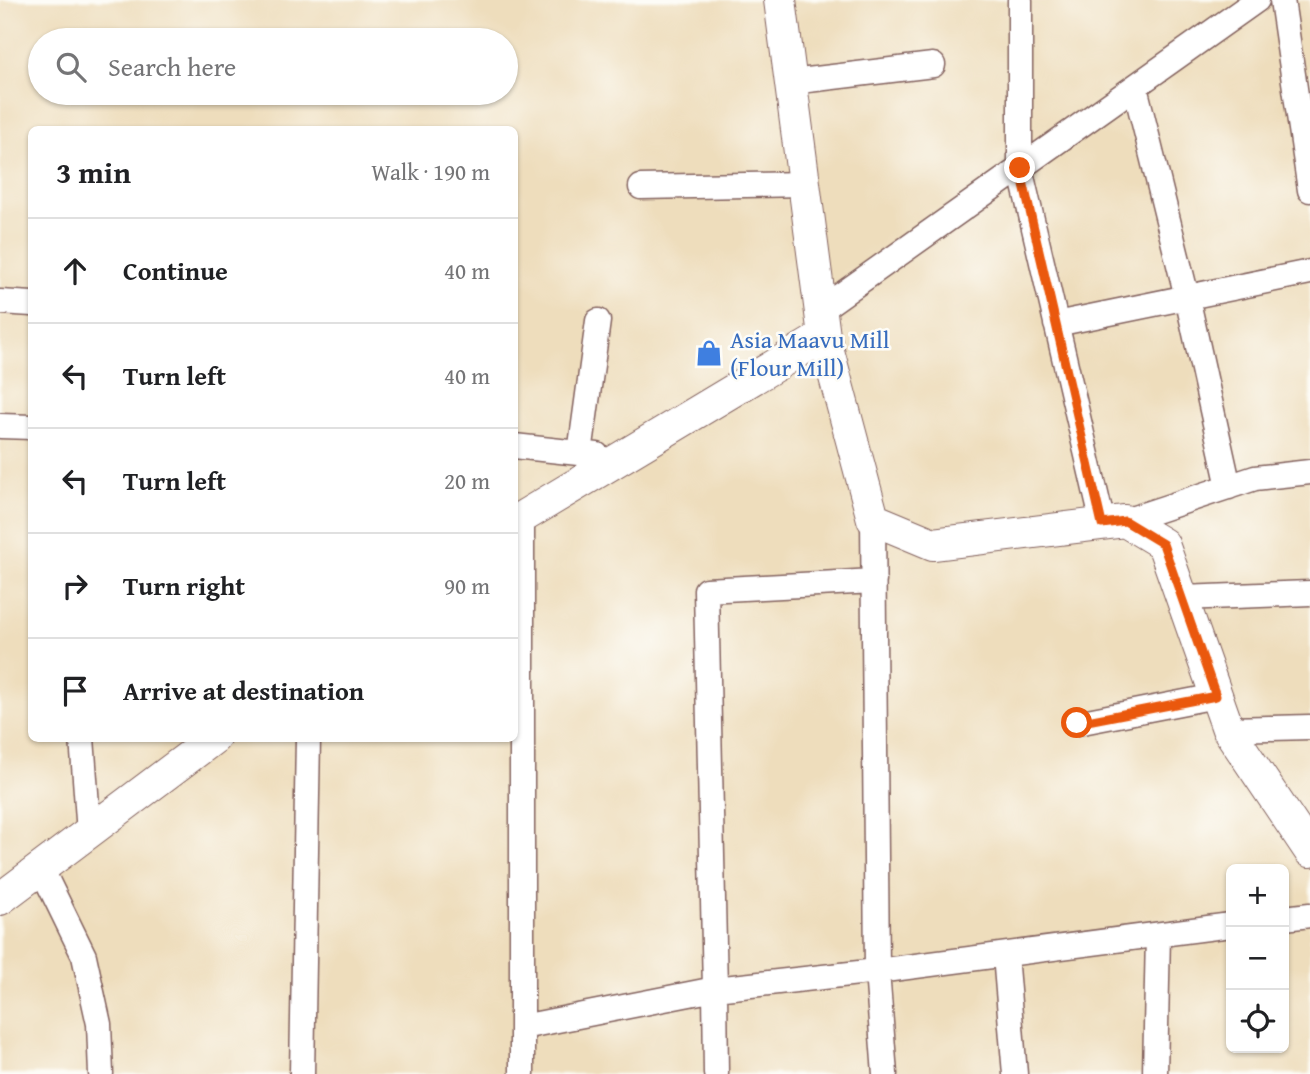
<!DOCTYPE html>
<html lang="en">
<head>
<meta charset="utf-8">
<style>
	body { margin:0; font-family:"Gentium Book Plus",serif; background:#f6f6f6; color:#202124 }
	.controls { position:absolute; right:21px; bottom:21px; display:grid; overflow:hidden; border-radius:10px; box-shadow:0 2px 5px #0004 }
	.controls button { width:63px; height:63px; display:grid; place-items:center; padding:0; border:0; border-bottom:2px solid #e0e0e0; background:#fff; color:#202124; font:35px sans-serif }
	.stop { position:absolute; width:21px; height:21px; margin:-16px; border:5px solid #ea580c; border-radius:50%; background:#fff }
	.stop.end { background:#ea580c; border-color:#fff; box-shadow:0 2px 7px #0008 }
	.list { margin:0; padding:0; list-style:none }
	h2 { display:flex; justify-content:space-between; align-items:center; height:91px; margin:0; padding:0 28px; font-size:30px }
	h2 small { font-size:23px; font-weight:400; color:#757577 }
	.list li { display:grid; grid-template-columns:46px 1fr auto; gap:21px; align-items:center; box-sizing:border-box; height:105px; padding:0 28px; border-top:2px solid #e0e0e0 }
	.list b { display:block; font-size:26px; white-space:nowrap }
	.list em { font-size:23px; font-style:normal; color:#757577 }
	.icon { flex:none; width:38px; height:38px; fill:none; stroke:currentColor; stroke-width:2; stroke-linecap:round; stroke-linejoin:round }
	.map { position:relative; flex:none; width:1310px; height:1074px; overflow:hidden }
	.search { position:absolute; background:#fff; box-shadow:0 2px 5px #0004; left:28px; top:28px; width:490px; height:77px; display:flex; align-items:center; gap:18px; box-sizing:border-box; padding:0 24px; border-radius:38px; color:#757577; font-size:26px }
	.panel { position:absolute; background:#fff; box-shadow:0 2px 5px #0004; left:28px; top:126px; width:490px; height:616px; border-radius:10px }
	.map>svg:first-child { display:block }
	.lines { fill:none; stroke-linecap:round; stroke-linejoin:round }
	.minor-casing { stroke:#83625e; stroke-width:27 }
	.tertiary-casing { stroke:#83625e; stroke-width:34 }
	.minor { stroke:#fff; stroke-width:24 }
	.tertiary { stroke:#fff; stroke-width:32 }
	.route { stroke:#ea580c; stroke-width:9 }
	.labels { text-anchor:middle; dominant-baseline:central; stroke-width:5; stroke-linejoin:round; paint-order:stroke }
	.shop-label { font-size:24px; fill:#366cbe; stroke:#fdfcf7; text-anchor:start }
</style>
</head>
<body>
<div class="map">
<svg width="1310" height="1074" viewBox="0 0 1310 1074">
	<rect width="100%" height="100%" fill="#fdfcf7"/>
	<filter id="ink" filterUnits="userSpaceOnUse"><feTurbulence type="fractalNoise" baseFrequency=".0143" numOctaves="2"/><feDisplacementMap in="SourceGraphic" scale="14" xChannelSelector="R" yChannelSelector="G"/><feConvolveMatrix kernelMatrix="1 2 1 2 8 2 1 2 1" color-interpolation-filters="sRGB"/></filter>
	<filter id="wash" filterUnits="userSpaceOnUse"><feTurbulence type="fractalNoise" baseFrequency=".00686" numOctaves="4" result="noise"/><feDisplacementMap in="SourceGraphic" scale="28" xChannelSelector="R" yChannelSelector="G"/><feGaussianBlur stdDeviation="1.57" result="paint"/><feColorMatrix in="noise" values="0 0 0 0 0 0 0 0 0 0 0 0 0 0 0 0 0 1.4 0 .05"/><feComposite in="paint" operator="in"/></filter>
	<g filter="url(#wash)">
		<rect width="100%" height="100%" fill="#eeddbc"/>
	</g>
	<g filter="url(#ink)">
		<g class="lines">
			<g class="minor-casing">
				<path id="minor" d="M1020,0V168L1103,524
					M1282,0L1310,190
					M791,82L933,65
					M1135,87L1187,297L1229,487
					M641,187L804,184
					M0,302L32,304
					M820,310L1257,0
					M1056,324L1310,272
					M0,426L32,427
					M514,446L597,455
					M580,453L598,321
					M873,519L877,971L1231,925
					M1125,521L1255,478L1310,472
					M874,581L706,590L715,989L877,971L885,1074
					M1182,598L1310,593
					M1077,723L1216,696
					M1228,729L1310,727
					M82,738L89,833
					M41,868L84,956L99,1024L101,1074
					M1284,918L1310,915
					M1005,955L1015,1074
					M522,1027L715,989L716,1074
					M302,1074L308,738
					M522,1074V517
					M1155,1074L1158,935"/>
			</g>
			<g class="tertiary-casing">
				<path id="tertiary" d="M780,0L824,336L873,519L933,544L1125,521L1163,544L1228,729L1310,851
					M514,522L824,336
					M0,899L214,738"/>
			</g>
			<use href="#minor" class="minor"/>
			<use href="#tertiary" class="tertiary"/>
		</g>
	</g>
	<g class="lines" filter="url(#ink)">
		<path class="route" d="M1020,168L1102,524L1125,521L1163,544L1216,696L1077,723"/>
	</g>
	<defs>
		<g id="shop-bare" transform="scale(2.1)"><path d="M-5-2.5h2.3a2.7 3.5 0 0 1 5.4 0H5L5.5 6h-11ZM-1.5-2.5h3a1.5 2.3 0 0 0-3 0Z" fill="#3f7fe0" stroke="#fdfcf7" stroke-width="2.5" paint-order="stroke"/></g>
	</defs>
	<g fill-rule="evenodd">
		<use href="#shop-bare" x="709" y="353"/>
	</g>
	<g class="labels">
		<g class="shop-label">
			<text x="730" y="339">Asia Maavu Mill<tspan x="730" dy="28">(Flour Mill)</tspan></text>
		</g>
	</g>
</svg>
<div class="controls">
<button>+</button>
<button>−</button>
<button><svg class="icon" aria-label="locate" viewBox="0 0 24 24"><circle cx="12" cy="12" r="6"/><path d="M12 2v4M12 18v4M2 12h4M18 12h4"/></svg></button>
</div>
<div class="stop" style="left:1077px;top:723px"></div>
<div class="stop end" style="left:1020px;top:168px"></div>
<div class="search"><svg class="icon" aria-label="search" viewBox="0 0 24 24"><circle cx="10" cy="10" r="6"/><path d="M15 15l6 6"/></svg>Search here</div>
<section class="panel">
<h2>3 min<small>Walk · 190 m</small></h2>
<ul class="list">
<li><svg class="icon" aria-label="ahead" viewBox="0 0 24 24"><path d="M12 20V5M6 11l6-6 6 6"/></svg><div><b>Continue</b></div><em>40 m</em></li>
<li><svg class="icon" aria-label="left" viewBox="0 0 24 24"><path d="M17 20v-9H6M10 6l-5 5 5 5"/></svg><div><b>Turn left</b></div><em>40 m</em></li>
<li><svg class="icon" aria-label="left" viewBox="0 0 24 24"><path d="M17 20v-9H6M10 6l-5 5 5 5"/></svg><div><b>Turn left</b></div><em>20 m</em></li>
<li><svg class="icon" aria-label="right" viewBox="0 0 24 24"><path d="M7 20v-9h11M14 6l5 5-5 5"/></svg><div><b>Turn right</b></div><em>90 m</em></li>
<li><svg class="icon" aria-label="arrive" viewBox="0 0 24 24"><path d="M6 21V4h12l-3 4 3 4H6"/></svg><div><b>Arrive at destination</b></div></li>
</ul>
</section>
</div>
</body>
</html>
